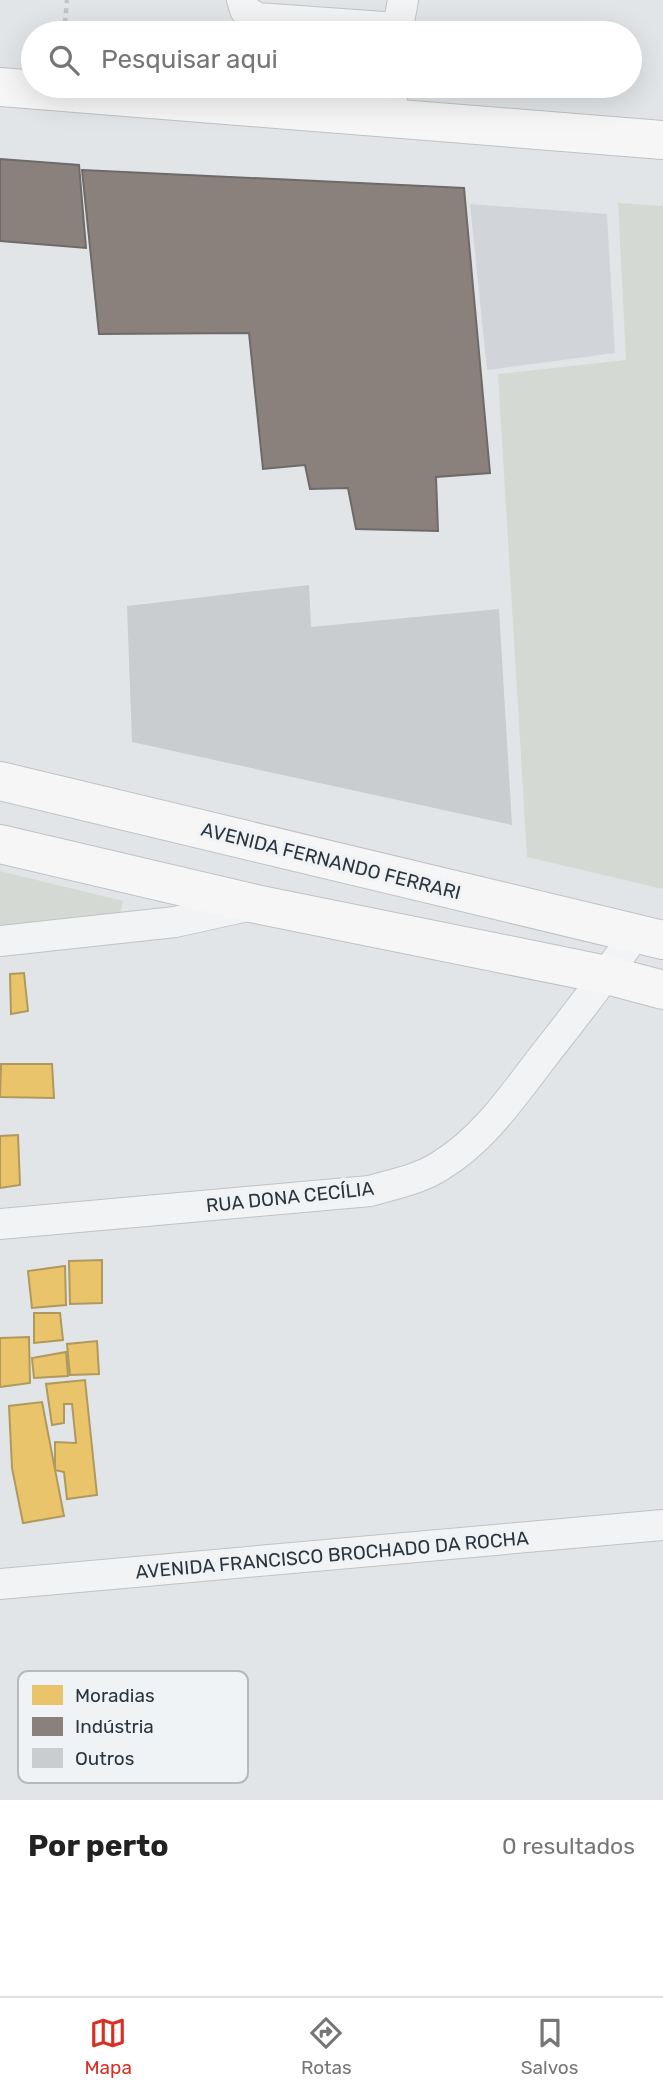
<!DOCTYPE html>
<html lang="pt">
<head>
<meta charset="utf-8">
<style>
	body { margin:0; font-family:Rubik,sans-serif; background:#f6f6f6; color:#222 }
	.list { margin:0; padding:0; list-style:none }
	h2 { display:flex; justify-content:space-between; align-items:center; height:91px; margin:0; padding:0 28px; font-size:30px }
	h2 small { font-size:23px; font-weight:400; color:#767676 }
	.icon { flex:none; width:38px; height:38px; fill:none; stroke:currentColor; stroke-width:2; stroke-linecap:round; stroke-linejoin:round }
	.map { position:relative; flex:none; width:663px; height:1800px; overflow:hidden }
	.search { position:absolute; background:#fff; box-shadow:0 7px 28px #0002; left:21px; right:21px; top:21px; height:77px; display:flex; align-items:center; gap:18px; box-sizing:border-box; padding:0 24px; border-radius:38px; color:#767676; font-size:26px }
	.sheet { height:196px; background:#fff }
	nav { display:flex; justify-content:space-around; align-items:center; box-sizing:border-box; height:98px; border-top:2px solid #e0e0e0; background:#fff; font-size:19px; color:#767676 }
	nav a { display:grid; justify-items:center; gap:4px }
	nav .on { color:#d93025 }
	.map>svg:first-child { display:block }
	.built { fill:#d1d5da }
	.green { fill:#d4dad3 }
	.homes { fill:#e9c46a; stroke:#b0995d; stroke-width:2 }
	.industry { fill:#8a817c; stroke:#6e6a69; stroke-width:2 }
	.building { fill:#cacdcf }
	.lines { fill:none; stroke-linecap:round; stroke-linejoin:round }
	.minor-casing { stroke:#c1c3c5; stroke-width:32 }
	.major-casing { stroke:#bfc2c4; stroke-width:40 }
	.path { stroke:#c2c5c7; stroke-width:4.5; stroke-dasharray:5 5; stroke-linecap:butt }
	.minor { stroke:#f1f3f4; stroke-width:30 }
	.major { stroke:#f6f6f6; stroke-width:38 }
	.labels { text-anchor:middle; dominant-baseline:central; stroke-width:7; stroke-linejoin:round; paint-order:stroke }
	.street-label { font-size:19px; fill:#2b353e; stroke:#f0f3f6 }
	.key { fill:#f0f3f6; stroke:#b5babf; stroke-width:2 }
	.key-label { font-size:19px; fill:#2b353e }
</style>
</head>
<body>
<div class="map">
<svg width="663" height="1800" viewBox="0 0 663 1800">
	<rect width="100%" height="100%" fill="#e2e5e7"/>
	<path class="built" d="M470,204L607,214L615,353L487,370Z"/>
	<path class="green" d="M618,203L663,206V889L527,857L498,374L626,360Z
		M0,871L123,901L117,929L0,939Z"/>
	<path class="homes" d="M24,973L28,1011L11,1014L10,974Z
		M1,1064H52L54,1098L0,1097Z
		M18,1135L20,1185L0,1188V1136Z
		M102,1260V1303L70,1304L69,1261Z
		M65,1266L66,1305L32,1308L28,1271Z
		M34,1313H60L63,1340L34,1343Z
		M29,1337L30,1383L0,1387V1338Z
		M97,1341L99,1374L70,1375L67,1344Z
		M66,1352L68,1376L34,1378L32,1358Z
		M85,1380L97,1495L67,1499L64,1472L55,1470V1442L76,1443L72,1404H64V1423L52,1425L46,1384Z
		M42,1402L64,1516L23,1523L12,1468L9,1406Z"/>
	<path class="industry" d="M0,159L79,165L86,248L0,241Z
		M82,170L464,188L490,473L436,477L438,531L356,529L348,488L310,489L305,465L263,469L249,333L99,334Z"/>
	<path class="building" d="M309,585L311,627L499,609L512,825L132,742L127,606Z"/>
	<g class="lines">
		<g class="minor-casing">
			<path id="minor" d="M242,0L245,10L257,18L398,28
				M397,33L403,0
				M390,119L393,86
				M0,941L175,922L252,905
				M0,1224L370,1191C394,1184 420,1179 440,1166C483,1140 512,1097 542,1058C574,1017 606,977 635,934
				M0,1584L663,1525"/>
		</g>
		<g class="major-casing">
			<path id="major" d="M0,87L663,140
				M0,781L663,940
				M0,844L256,904L607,975L663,990"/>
		</g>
		<path class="path" d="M64,33L67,0"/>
		<use href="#minor" class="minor"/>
		<use href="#major" class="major"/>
	</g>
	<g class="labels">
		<g class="street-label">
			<text transform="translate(331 861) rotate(14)">AVENIDA FERNANDO FERRARI</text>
			<text transform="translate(290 1197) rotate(-6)">RUA DONA CECÍLIA</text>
			<text transform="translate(332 1555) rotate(-5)">AVENIDA FRANCISCO BROCHADO DA ROCHA</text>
		</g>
	</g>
	<rect x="18" y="1671" width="230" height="112" rx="10" class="key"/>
	<rect x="32" y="1685" width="31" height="20" fill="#e9c46a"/>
	<rect x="32" y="1717" width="31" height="19" fill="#8a817c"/>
	<rect x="32" y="1748" width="31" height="20" fill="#cacdcf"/>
	<g class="key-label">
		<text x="75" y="1702">Moradias</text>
		<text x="75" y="1733">Indústria</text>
		<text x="75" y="1765">Outros</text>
	</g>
</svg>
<div class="search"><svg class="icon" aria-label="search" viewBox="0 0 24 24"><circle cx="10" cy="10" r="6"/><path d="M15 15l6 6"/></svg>Pesquisar aqui</div>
</div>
<section class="sheet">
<h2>Por perto<small>0 resultados</small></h2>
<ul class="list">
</ul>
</section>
<nav>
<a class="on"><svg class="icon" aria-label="map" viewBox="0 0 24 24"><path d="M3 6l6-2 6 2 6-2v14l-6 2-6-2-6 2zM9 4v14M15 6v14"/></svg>Mapa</a>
<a><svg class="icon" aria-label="directions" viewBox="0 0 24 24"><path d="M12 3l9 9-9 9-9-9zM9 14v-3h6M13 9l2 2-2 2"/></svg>Rotas</a>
<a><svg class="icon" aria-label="saved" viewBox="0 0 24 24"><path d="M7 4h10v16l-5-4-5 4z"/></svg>Salvos</a>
</nav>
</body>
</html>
